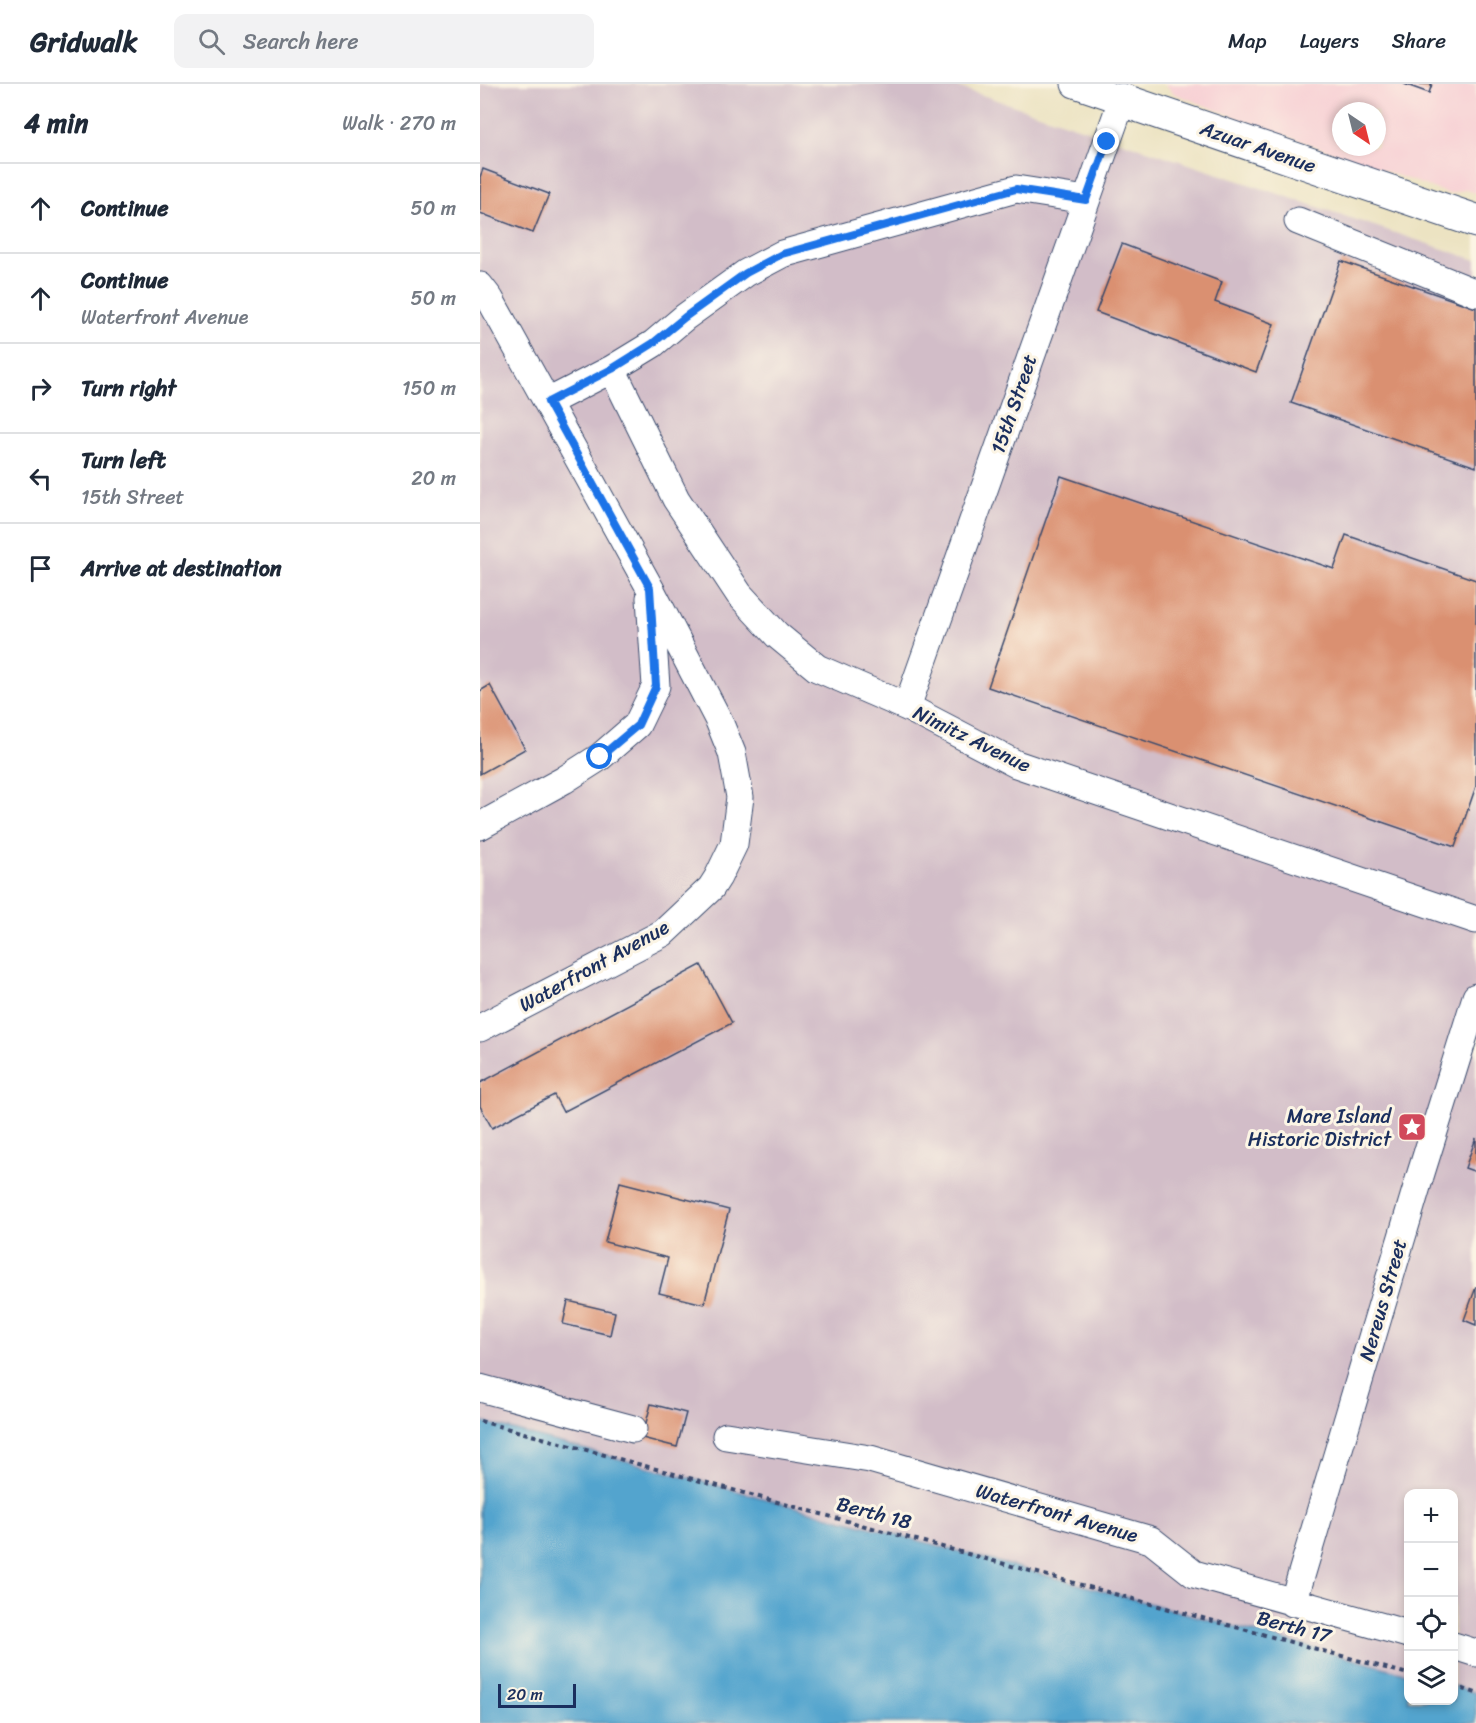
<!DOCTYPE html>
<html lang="en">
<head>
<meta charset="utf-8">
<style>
	body { margin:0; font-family:Sriracha,sans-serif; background:#f2f2f3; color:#1f2937 }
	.controls { position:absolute; right:18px; bottom:18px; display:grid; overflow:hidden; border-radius:12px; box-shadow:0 3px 9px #0003 }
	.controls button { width:54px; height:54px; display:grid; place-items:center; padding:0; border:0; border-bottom:2px solid #e0e1e3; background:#fff; color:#1f2937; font:30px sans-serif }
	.compass { position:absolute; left:852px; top:18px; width:54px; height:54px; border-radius:50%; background:#fff; box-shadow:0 3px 9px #0003; rotate:145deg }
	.scale { position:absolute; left:18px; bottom:15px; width:78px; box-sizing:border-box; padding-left:6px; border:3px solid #1b2f5e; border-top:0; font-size:16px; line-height:21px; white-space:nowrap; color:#1b2f5e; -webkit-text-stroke:4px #fcf5e5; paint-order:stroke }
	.stop { position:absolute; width:18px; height:18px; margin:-14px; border:4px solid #1a73e8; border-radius:50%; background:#fff }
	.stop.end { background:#1a73e8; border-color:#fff; box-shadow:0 2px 6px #0008 }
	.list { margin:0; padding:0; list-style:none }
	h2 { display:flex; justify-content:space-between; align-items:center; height:78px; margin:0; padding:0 24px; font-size:26px }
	h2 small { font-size:20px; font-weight:400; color:#747a83 }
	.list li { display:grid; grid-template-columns:39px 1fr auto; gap:18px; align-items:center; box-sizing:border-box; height:90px; padding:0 24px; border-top:2px solid #e0e1e3 }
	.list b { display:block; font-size:22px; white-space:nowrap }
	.list p { margin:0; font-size:20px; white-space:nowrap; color:#747a83 }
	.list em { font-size:20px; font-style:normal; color:#747a83 }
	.icon { flex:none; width:33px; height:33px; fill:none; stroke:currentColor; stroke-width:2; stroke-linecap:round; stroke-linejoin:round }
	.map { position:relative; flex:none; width:996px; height:1639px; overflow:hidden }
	header { display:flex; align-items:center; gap:36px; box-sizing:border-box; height:84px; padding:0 30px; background:#fff; border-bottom:2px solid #e0e1e3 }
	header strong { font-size:28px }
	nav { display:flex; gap:33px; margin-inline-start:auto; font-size:21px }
	.search { width:420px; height:54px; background:#f2f2f3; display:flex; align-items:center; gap:15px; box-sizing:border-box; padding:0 21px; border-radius:12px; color:#747a83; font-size:22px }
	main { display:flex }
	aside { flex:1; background:#fff }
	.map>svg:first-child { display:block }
	.built { fill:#f7cfd4; fill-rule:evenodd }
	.industrial { fill:#d2bdc8 }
	.water { fill:#53a4ce; stroke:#376a96; stroke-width:1.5 }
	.building { fill:#da9071 }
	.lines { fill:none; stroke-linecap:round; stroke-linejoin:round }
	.minor-casing { stroke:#3a4a6d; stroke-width:29 }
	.major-casing { stroke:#3a4a6d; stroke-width:35 }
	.path { stroke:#3a4a6d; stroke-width:4; stroke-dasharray:4.5 4.5; stroke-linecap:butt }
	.minor { stroke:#fff; stroke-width:27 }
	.major { stroke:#fff; stroke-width:33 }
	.route { stroke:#1a73e8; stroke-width:8 }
	.labels { text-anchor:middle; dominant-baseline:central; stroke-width:6; stroke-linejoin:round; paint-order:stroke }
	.street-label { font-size:20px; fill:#1b2f5e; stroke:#fcf5e5 }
	.poi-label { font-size:20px; fill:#1b2f5e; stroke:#fcf5e5; text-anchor:end }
</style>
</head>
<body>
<header>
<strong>Gridwalk</strong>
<div class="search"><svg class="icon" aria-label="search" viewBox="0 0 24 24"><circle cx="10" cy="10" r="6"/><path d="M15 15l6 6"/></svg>Search here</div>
<nav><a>Map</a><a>Layers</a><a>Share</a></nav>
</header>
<main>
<aside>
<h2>4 min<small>Walk · 270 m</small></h2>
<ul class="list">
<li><svg class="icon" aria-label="ahead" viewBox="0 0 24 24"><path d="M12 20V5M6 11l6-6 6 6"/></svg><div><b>Continue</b></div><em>50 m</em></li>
<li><svg class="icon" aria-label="ahead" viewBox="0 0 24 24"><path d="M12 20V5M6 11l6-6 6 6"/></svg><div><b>Continue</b><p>Waterfront Avenue</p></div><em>50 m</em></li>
<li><svg class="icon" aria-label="right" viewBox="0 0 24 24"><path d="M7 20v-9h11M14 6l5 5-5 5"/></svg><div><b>Turn right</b></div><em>150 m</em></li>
<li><svg class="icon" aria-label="left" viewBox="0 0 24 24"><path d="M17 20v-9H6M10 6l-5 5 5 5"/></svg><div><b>Turn left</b><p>15th Street</p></div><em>20 m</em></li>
<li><svg class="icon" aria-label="arrive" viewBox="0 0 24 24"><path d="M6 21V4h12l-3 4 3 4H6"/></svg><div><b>Arrive at destination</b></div></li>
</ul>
</aside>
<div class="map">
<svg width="996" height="1639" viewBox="0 0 996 1639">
	<rect width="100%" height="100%" fill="#fcf5e5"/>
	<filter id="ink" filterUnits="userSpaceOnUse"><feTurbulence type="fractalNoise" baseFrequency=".0167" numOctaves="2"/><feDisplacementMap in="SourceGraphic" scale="12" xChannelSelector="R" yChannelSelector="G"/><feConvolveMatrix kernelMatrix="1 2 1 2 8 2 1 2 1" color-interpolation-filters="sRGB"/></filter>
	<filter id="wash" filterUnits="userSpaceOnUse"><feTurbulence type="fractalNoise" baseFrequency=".008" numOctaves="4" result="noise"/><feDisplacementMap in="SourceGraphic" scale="24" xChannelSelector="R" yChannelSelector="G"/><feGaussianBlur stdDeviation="1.35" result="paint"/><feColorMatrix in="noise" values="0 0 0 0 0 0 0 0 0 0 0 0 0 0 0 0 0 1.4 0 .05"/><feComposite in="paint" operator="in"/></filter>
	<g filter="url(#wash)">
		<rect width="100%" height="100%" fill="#ece3c2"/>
		<path class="built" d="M685,0H996V109L985,106L969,110L768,38L693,9ZM861,27H897V63H861Z"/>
		<path class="industrial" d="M0,0H469L996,176V1609L974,1602V1410H928V1590L0,1337Z"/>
		<path class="water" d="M0,1337L928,1590V1616H974V1602L996,1609V1639H0Z"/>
		<g id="blocks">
			<path class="building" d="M924,0H952L949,9Z
				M3,85L69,110L53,149L0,129V93Z
				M642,160L742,198L735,218L794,240L776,288L616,228Z
				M861,177L996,224V383L811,319Z
				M581,392L854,485L866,451L996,496V702L975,763L508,603Z
				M10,601L45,665L0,690V607Z
				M221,881L252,939L83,1028L74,1011L12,1044L0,1022V999Z
				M996,1054V1088L985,1084Z
				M140,1098L249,1126L224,1220L179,1209L188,1174L125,1158Z
				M996,1203V1241L984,1236Z
				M88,1217L135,1228L130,1251L83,1240Z
				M171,1320L206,1329L197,1363L162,1354Z"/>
		</g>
	</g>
	<g filter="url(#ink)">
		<use href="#blocks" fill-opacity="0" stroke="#3a4a6d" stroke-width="1.5"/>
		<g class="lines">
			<g class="minor-casing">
				<path id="minor" d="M818,137L996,209
					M0,202L10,215L170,504L239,637L252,669L260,713L254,760L238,793L231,804L183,849L0,944
					M132,285L196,415L259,510L297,551L337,584L427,623L536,680L996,836
					M68,318L132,285L173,260L205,233L266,189L302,170L536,105L606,116
					M427,623L642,16L595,0
					M0,742L84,696L120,673L157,641L176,602L170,514
					M0,1304L153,1345
					M246,1352L390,1375L671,1456L714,1490L928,1550
					M813,1519L941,1089L996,913
					M974,1562L996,1569"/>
			</g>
			<g class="major-casing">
				<path id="major" d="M642,16L996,137"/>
			</g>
			<path class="path" d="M0,1337L928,1590
				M974,1602L996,1609"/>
			<use href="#minor" class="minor"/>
			<use href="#major" class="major"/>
		</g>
	</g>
	<g class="lines" filter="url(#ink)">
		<path class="route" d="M120,673L158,641L176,602L170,504L68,318L132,285L172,260L205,233L266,189L302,170L536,105L606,116L627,58"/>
	</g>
	<defs>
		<g id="sight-square" transform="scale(1.5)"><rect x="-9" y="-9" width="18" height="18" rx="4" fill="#d1495b" stroke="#fcf5e5"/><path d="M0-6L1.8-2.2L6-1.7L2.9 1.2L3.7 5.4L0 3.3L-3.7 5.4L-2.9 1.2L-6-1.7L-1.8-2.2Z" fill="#fff"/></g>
	</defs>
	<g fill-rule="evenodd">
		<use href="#sight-square" x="932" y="1043"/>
	</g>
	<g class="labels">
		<g class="street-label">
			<text transform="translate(778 63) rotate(19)">Azuar Avenue</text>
			<text transform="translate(534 320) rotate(-71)">15th Street</text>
			<text transform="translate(492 655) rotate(26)">Nimitz Avenue</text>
			<text transform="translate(114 882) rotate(-29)">Waterfront Avenue</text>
			<text transform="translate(903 1216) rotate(-74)">Nereus Street</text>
			<text transform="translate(394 1429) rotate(15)">Berth 18</text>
			<text transform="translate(577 1429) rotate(16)">Waterfront Avenue</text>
			<text transform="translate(814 1543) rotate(15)">Berth 17</text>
		</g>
		<g class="poi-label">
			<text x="911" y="1032">Mare Island<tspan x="911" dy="23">Historic District</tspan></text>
		</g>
	</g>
</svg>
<div class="controls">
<button>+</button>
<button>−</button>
<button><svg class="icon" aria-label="locate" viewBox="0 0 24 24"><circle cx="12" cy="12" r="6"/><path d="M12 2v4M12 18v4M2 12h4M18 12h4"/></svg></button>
<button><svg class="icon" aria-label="layers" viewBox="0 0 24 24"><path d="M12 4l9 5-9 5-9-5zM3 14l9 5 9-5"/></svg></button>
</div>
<svg class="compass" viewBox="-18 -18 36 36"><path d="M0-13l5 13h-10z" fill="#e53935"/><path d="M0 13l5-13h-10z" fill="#747a83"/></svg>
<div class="scale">20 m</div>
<div class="stop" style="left:120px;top:673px"></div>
<div class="stop end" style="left:627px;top:58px"></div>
</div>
</main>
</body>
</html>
